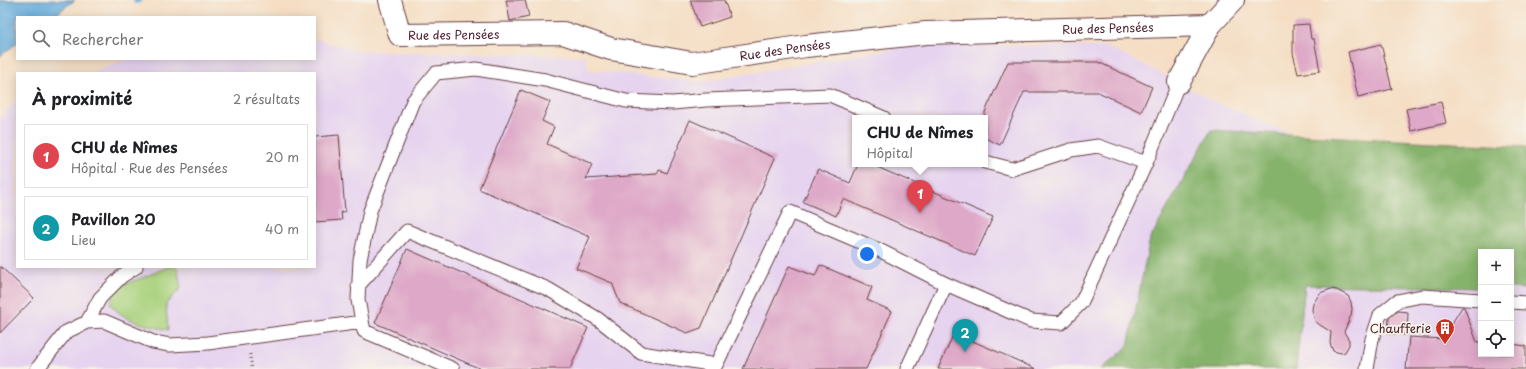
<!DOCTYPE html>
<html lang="fr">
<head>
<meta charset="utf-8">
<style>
	body { margin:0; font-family:"Playpen Sans",sans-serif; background:#f2f2f2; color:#202124 }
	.controls { position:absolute; right:12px; bottom:12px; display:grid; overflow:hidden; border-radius:0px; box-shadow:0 2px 10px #0003 }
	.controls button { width:36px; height:36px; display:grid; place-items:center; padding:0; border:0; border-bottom:1px solid #e0e0e0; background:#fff; color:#202124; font:20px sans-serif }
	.you { position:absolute; left:867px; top:254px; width:14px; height:14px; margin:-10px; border:3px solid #fff; border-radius:50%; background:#1a73e8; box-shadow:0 0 0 6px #1a73e833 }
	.badge { display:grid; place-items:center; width:26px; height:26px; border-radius:50%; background:#c8321e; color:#fff; font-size:13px; font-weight:700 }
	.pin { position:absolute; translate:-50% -33px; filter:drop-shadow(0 1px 2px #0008) }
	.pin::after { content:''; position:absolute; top:21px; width:14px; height:12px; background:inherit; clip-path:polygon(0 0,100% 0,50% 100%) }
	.popup { position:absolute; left:852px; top:115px; width:136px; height:52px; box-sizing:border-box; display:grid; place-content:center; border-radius:0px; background:#fff; filter:drop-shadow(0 1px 3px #0005); font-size:13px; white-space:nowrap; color:#757577 }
	.popup b { font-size:15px; color:#202124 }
	.popup::after { content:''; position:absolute; left:50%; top:100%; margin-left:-8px; border:8px solid transparent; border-top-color:#fff }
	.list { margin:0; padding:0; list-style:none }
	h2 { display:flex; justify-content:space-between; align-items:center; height:52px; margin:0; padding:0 16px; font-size:17px }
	h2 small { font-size:13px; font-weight:400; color:#757577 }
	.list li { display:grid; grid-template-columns:26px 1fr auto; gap:12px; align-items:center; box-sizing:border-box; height:64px; margin:0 8px 8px; padding:0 8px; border:1px solid #e0e0e0; border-radius:0px }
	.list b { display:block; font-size:15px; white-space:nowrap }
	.list p { margin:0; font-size:13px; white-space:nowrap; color:#757577 }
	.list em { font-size:13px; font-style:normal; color:#757577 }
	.icon { flex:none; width:22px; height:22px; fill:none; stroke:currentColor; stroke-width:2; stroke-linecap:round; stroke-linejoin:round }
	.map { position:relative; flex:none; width:1526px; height:369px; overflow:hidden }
	.search { position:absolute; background:#fff; box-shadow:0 2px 10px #0003; left:16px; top:16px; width:300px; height:44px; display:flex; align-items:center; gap:10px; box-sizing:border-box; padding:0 14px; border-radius:0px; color:#757577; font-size:15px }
	.panel { position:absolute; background:#fff; box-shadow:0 2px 10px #0003; left:16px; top:72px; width:300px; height:196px; border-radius:0px }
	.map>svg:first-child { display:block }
	.built { fill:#e6d3f0; fill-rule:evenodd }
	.green { fill:#a8d17c; stroke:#797854 }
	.forest { fill:#86b36c; stroke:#68694c }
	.water { fill:#65acdc; stroke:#586684 }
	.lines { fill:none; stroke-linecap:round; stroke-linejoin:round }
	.stream { stroke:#65acdc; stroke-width:6 }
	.building { fill:#dea8c8 }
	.lane-casing { stroke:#643c42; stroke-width:15 }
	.street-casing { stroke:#643c42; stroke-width:24 }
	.path { stroke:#643c42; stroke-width:2.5; stroke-dasharray:1 3; stroke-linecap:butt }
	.lane { stroke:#fff; stroke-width:13 }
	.street { stroke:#fff; stroke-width:22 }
	.labels { text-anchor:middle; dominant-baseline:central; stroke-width:3.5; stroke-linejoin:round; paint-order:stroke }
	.street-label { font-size:12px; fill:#4a1f2b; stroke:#f7f3e8 }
	.poi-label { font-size:12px; fill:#4a1f2b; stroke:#f7f3e8; text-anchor:end }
</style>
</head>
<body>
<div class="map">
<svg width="1526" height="369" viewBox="0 0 1526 369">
	<rect width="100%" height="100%" fill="#f7f3e8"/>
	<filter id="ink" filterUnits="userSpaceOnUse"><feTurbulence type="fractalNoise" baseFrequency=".025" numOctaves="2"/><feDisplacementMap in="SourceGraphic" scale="8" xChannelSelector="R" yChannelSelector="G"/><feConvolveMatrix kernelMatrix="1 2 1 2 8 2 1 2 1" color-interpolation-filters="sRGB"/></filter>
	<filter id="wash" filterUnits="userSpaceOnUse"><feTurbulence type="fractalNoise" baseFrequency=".012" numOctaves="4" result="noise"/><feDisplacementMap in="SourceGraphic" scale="16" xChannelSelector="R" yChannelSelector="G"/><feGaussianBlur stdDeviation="0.9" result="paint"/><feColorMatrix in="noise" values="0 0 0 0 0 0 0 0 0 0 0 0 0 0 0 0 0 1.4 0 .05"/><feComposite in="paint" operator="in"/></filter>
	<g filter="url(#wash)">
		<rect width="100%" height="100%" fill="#f5dec4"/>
		<path class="built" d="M315,39L358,51L586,56L588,70L701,82L921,44L1107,47L1179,82L1210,100L1291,134L1526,174V369H0V118L17,100V267H315V73H88L129,59H315ZM855,118H985V164H855ZM1481,252H1511V354H1481Z"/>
		<path class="green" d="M168,267H177L181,288L166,304L168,330C148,326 122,321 110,303C120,283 126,284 144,277C152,274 160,270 168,267Z"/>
		<path class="forest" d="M1211,130L1526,147V289L1511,288V252H1481V288L1305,285L1296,369H1101L1128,346L1150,239Z"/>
		<path class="water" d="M0,0H75L52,17H17V43L0,56Z"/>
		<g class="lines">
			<path class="stream" d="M136,1L139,0"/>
		</g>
		<g id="blocks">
			<path class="building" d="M506,0H525L529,17L510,21Z
				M690,0H724L730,17L700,27Z
				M1309,24L1311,39H1314L1320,71L1298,74L1293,53V25Z
				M1381,44L1392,89L1358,97L1348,52Z
				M1008,62H1098L1152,87L1141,112L1098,92H1024L1000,145L985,138V112Z
				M521,90L550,102L542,121L554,127L547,144L592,164L586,179L657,174L659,170L667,173L690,120L775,158L701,328L687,333L620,303L612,283L576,268L590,237L479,189Z
				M1441,102L1446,123L1411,131L1406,109Z
				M339,135L345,212H341L342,220L315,222V137Z
				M858,164H870L993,217L975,256L843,199L836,216L803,202L818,169L850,183Z
				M407,249L588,328L570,369H481L375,323Z
				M820,265L872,287L867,300L892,311L866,369H743L789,266L815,276Z
				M0,266L34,298L0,333Z
				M1331,289L1337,290L1348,296L1351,302L1352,309L1351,315L1344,332L1349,340V345L1345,352L1341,353L1333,351L1330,343L1331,332L1320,325L1315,321L1312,310L1313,304L1320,293Z
				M1462,307H1464L1477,342H1481V354H1511V344L1526,346V369H1406L1409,337L1442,339Z
				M1397,311L1408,312L1407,335L1388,333L1389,318Z
				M954,333L998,352L1036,369H938Z"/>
		</g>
	</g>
	<g filter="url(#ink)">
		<use href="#blocks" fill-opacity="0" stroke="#643c42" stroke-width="1"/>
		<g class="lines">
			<g class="lane-casing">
				<path id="lane" d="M985,162L1012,169L1071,150L1098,146L1146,163
					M358,286L407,231L548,289L598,319L641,353L716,365L790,212L879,250L946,284
					M1511,302L1526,303
					M87,322L100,298L122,276L136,267
					M37,369L66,332L87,322L104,321L153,342L170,345L208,343L362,322
					M453,369L364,331L358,300L360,260L370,211L413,101L436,73L476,69L545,80L626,101L673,103L706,100L830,95L884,118
					M907,369L946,284L1031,321L1061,323L1081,303L1146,163L1179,82
					M1367,369L1372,339L1380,315L1397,301L1422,296L1481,300"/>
			</g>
			<g class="street-casing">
				<g id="street">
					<path id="s1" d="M390,0L400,35L563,33L611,49L692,63L806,46L926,33L1210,25"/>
					<path d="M1179,82L1210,25L1233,0"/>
				</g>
			</g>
			<path class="path" d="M250,354L252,369"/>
			<use href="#lane" class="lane"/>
			<use href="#street" class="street"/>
		</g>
	</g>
	<defs>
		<g id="building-pin" transform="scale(1)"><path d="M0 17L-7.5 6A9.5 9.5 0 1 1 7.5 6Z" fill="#c8321e" stroke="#f7f3e8"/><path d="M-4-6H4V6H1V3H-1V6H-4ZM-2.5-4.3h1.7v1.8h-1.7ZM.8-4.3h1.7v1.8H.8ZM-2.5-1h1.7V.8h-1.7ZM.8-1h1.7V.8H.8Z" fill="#fff"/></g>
	</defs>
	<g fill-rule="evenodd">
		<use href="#building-pin" x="1445" y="328"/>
	</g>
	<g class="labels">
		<g class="street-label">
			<text stroke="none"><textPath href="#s1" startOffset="750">Rue des Pensées</textPath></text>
			<text stroke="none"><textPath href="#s1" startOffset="90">Rue des Pensées</textPath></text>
			<text stroke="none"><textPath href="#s1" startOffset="426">Rue des Pensées</textPath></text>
		</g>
		<g class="poi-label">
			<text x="1431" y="328">Chaufferie</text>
		</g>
	</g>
</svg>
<div class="controls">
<button>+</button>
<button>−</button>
<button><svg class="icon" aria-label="locate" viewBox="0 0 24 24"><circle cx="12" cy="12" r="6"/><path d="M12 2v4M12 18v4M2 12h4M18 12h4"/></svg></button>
</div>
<div class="you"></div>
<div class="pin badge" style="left:920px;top:213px;background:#e0444e">1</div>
<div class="popup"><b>CHU de Nîmes</b>Hôpital</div>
<div class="pin badge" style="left:965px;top:352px;background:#0f9aa8">2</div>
<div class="search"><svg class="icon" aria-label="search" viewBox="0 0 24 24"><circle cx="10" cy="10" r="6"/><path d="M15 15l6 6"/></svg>Rechercher</div>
<section class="panel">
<h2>À proximité<small>2 résultats</small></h2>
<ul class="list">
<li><span class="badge" style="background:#e0444e">1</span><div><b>CHU de Nîmes</b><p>Hôpital · Rue des Pensées</p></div><em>20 m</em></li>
<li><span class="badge" style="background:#0f9aa8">2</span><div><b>Pavillon 20</b><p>Lieu</p></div><em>40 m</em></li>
</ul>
</section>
</div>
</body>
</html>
